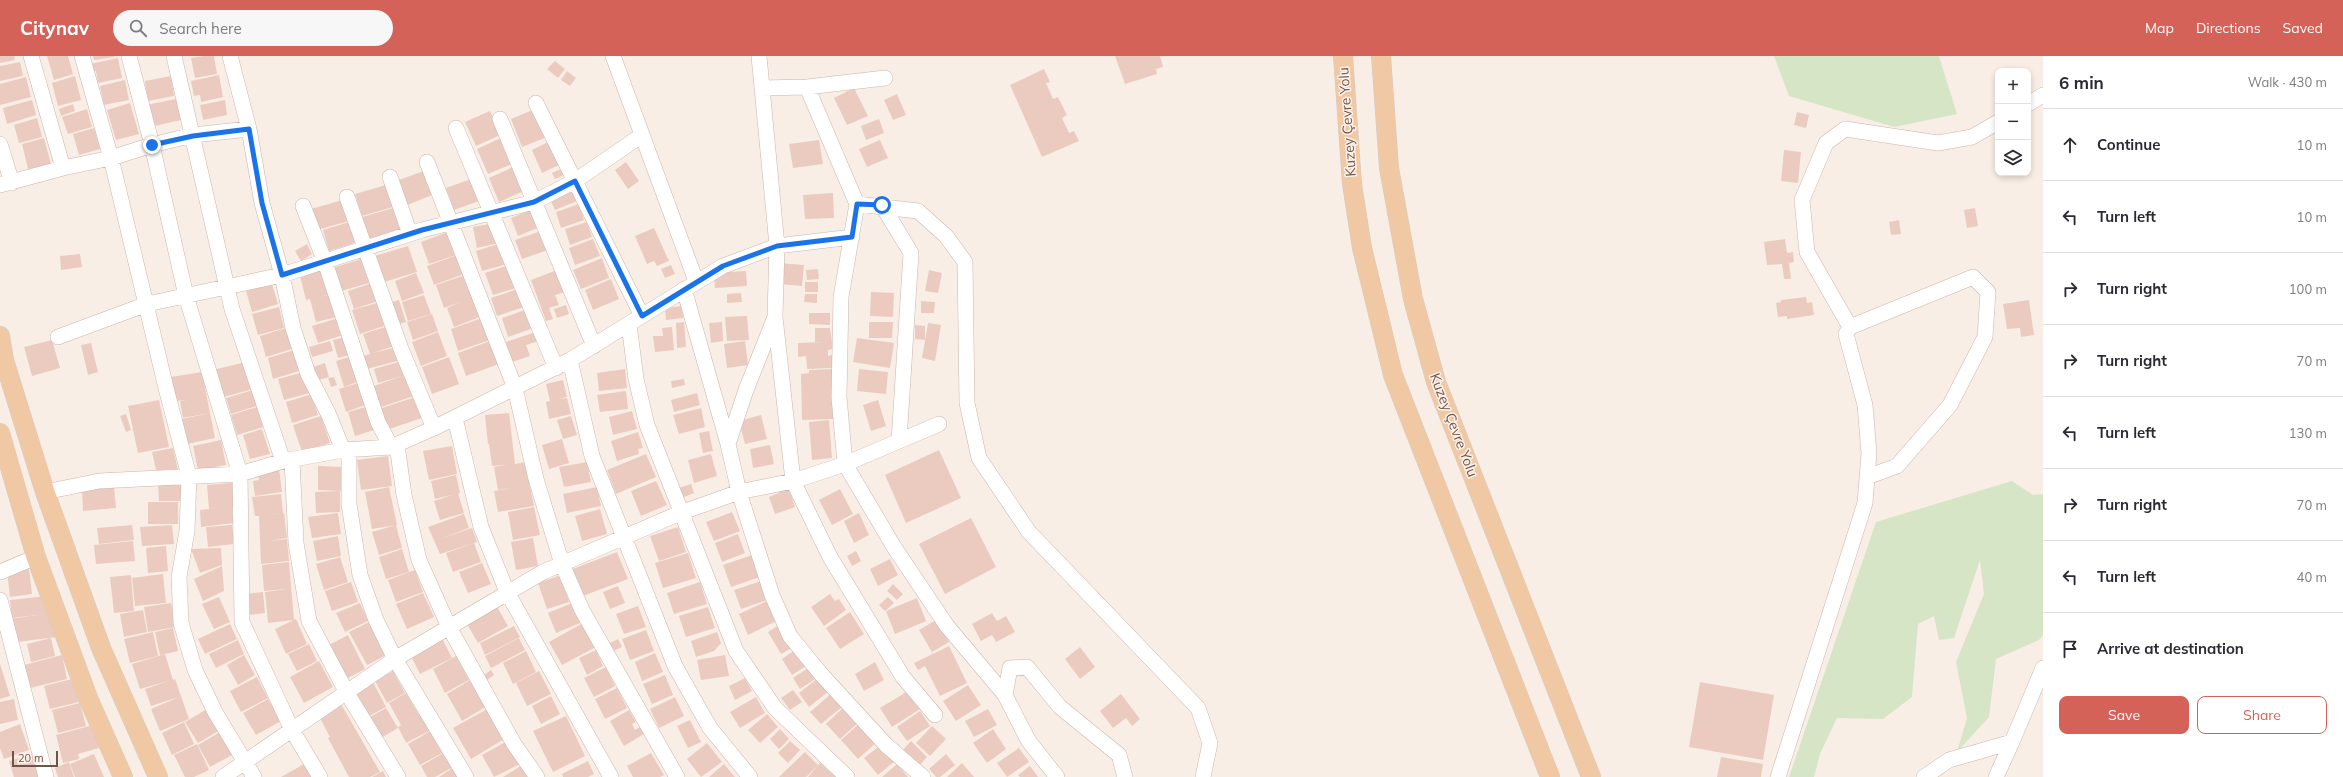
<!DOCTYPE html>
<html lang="en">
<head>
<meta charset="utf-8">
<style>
	body { margin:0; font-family:Mulish,sans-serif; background:#f7f7f7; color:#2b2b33 }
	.controls { position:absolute; right:12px; top:12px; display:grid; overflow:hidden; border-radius:8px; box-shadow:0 2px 6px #0003 }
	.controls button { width:36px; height:36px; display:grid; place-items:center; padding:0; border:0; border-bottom:1px solid #e1e1e2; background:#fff; color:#2b2b33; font:20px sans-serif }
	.scale { position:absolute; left:12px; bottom:10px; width:46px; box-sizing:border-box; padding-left:4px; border:2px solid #6f544d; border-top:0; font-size:11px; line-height:14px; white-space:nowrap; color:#6f544d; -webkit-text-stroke:3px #fdf3ea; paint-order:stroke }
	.stop { position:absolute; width:12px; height:12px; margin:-9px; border:3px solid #1a73e8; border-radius:50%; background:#fff }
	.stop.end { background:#1a73e8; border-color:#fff; box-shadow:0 1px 4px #0008 }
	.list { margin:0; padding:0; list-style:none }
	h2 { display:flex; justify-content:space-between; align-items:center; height:52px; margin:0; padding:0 16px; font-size:17px }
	h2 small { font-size:13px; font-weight:400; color:#7c7c81 }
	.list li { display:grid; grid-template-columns:26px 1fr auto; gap:12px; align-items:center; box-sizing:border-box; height:72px; padding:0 16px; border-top:1px solid #e1e1e2 }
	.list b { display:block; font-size:15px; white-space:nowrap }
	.list em { font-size:13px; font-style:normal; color:#7c7c81 }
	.actions { display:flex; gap:8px; padding:12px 16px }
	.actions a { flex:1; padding:9px 0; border:1px solid #d56258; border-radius:8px; text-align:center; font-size:14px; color:#d56258 }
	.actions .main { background:#d56258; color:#fff }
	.icon { flex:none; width:22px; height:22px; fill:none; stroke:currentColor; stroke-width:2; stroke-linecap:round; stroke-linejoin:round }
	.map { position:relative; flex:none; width:2043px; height:721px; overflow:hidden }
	header { display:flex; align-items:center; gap:24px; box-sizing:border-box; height:56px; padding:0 20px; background:#d56258; color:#fff }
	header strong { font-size:19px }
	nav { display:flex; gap:22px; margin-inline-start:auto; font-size:14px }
	.search { width:280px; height:36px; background:#f7f7f7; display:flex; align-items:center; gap:10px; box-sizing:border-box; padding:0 14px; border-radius:22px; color:#7c7c81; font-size:15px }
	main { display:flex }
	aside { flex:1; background:#fff }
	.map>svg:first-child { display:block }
	.green { fill:#d6e5c5 }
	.building { fill:#ebcbbf }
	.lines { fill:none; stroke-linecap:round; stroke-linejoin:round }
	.minor-casing { stroke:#c9b5ac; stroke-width:16 }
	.major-casing { stroke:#d4ccca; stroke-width:20 }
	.minor { stroke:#fff; stroke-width:15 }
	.major { stroke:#f0c9a4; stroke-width:19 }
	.route { stroke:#1a73e8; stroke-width:5 }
	.labels { text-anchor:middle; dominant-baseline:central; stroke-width:3; stroke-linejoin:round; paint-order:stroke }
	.street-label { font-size:14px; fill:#6f544d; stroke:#fdf3ea }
</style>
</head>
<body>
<header>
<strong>Citynav</strong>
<div class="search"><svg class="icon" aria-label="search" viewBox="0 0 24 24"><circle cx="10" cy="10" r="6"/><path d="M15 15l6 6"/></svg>Search here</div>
<nav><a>Map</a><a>Directions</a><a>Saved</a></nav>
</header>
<main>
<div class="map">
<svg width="2043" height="721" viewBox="0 0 2043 721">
	<rect width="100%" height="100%" fill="#f9eee5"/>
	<path class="green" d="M1774,0H1939L1957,58L1894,71L1789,40Z
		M2012,425L2033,439L2043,438V579L2039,584L1996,603L1989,661L1957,696L1967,662L1956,606L1984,538L1980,504L1954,582L1939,584L1934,560L1918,568L1912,641L1883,663L1837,662L1820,698L1814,721H1789L1876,466Z"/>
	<path class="building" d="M0,0H14L15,4L0,7Z
		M47,0H68L73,18L54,24Z
		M93,0H114V1L94,4Z
		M204,0H214L217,18L195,22L191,2Z
		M1115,0H1160L1163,11L1156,13L1157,18L1125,28Z
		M118,2L122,22L98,27L96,15H92L90,8Z
		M555,5L565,13L558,22L547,13Z
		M20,6L23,20L0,25V10Z
		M1044,13L1050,26L1046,27L1053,43L1058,41L1067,59L1062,62L1069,77L1074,75L1079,85L1042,101L1010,29Z
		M567,15L576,22L570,30L561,24Z
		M219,19L223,41L201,46L200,39L194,40L191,25Z
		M75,20L81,44L58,50L52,27Z
		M171,20L174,40L148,45L145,25Z
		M26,21L31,41L0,49V28Z
		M125,24L129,44L104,49L100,30Z
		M854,32L868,60L847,69L834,42Z
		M897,38L906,59L893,64L884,44Z
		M176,43L181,64L150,71L146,49Z
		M32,44L36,59L7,68L3,52Z
		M225,44L227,59L203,64L200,49Z
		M130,47L139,78L116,84L107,54Z
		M73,48L75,55L61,60L59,53Z
		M87,53L92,71L68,78L62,61Z
		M535,53L547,81L522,91L511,63Z
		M490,55L500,79L476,90L465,66Z
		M1797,56L1809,59L1806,72L1794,69Z
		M37,62L42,81L19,87L14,69Z
		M879,63L884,77L866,84L861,70Z
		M94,72L100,93L79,99L73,78Z
		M44,82L51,108L28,113L22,88Z
		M501,82L512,108L488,118L477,93Z
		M819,84L823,108L793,112L789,88Z
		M880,84L888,102L867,111L859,93Z
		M550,85L561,108L542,117L532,94Z
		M1784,94L1801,96L1798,127L1781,125Z
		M626,106L639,125L628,133L615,114Z
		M513,111L524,135L499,146L489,122Z
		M563,112L566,118L555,123L552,117Z
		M424,115L432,139L405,150L396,125Z
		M474,122L482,144L454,154L446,132Z
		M386,129L393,151L362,160L355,138Z
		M572,133L577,145L555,154L550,143Z
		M833,137L834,162L805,163L803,139Z
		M343,144L349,165L317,174L311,153Z
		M579,148L584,164L561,172L556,156Z
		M393,152L400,174L369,184L362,161Z
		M1975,152L1978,170L1967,172L1964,154Z
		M533,153L540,171L518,180L511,162Z
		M1899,164L1901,178L1891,179L1889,166Z
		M349,166L355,187L329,195L323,174Z
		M587,166L592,181L570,189L565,173Z
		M495,167L499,187L477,192L473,171Z
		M654,172L669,205L657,210L654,205L647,208L635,180Z
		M541,175L548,194L522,203L515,184Z
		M448,176L456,199L429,208L421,186Z
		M593,183L600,200L575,209L569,192Z
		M1785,183L1787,197L1793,196L1794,206L1789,207L1791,223H1784L1782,208L1767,209L1764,186Z
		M501,187L507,208L482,215L476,195Z
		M307,188L312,198L301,205L295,195Z
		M408,190L417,216L384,226L375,200Z
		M80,198L82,211L61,214L60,200Z
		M457,199L464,218L434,229L427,210Z
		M602,202L609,222L581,233L573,214Z
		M361,203L369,227L341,235L333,212Z
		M780,207L804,209L802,230L779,228Z
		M509,209L516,232L493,239L485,217Z
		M671,209L675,218L665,222L661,213Z
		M818,213L819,223L807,224L806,214Z
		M323,214L329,238L320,241L331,238L337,261L316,266L310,243L306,244L300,220Z
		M557,214L565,236L555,239L559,249L549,252L553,263L546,265L531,224Z
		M929,214L942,217L938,237L925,235Z
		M746,215L747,230L715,232L714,217Z
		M416,217L424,237L402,245L395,225Z
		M465,219L482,260L454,271L447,252L460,246L444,252L436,229Z
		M611,223L619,243L593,254L585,234Z
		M805,226H818V236H805Z
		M372,227L378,245L354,253L348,235Z
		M272,228L278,248L252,256L246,235Z
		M518,233L524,251L497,260L491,242Z
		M871,236L894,237L893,261L870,260Z
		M741,237L742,246L727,247V238Z
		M805,238H817V247L804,246Z
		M424,239L431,258L408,265L402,246Z
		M1806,241L1807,247L1812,246L1814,259L1787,263V260L1778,261L1776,247L1781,246V244Z
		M399,244L406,266L395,269L389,247Z
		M2029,244L2034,279L2021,281L2020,272L2007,273L2003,248Z
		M921,245L935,246L934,257H921Z
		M377,247L384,270L360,278L352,254Z
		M566,249L569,258L557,262L554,253Z
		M682,250L683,262L666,264L665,252Z
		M279,251L284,272L258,279L252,258Z
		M525,254L531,273L508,281L502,262Z
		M809,257H830V269L809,268Z
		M432,258L438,275L413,284L407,266Z
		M747,260L749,284L727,285L725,261Z
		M338,262L343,279L318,287L312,270Z
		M482,262L490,284L458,295L451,273Z
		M684,266L686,291L677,292L676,267Z
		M722,266L723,285L711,287L709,267Z
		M869,266H893L892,282H869Z
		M928,267L941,269L935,305L922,302Z
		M915,269L925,270V284L915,283Z
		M388,270L394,290L373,297L397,291L401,304L367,313L363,300L370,298L363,278Z
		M672,271L674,294L655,296L653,280H663L662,272Z
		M286,272L292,293L266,301L260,280Z
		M815,272H830L833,293L828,294V300L832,299V312L807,313L806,300L798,301V287L824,286H815Z
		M438,276L447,300L421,310L412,286Z
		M536,276L539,285L526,289L530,300L512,306L506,286Z
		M345,281L350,299L338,302L333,284Z
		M857,282L894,287L890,312L853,306Z
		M52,284L60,312L32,320L24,291Z
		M330,285L333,295L312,301L309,291Z
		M490,285L499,308L466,320L458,297Z
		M745,285L748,309L727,312L724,288Z
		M91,287L98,316L88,319L81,289Z
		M294,294L299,315L273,323L268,302Z
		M352,300L360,325L344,331L336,305Z
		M449,301L459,328L432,338L422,311Z
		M402,305L414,340L378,352L371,331L402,320L378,327L374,313Z
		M246,306L253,333L220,342L213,314Z
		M325,307L329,321L316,325L313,311Z
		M625,313L627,332L599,335L597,317Z
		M832,313L834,363L802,364L801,318L809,317V314Z
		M859,313L888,316L886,338L857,335Z
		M202,316L210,357L183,362L180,345L186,344L174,345L171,321Z
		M304,316L310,337L284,344L278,323Z
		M334,321L337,329L331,331L328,322Z
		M684,323L685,329L672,332L671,325Z
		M563,324L567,341L559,343L567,342L571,358L549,363L546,346L550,345L546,328Z
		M361,326L368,348L346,356L339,333Z
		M253,334L257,350L231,358L226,342Z
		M626,335L628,353L600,356L597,339Z
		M697,337L700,349L674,356L671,344Z
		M312,338L318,359L292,367L286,346Z
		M415,341L422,362L386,374L379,353Z
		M159,344L169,391L138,397L128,350Z
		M878,344L886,370L871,375L863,349Z
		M369,350L377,373L355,380L348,356Z
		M257,351L263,371L237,379L231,359Z
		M701,352L705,371L679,378L673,359Z
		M632,355L637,373L613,379L609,361Z
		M210,357L215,382L187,388L182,363Z
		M509,357L515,408L525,406L534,450L498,456L494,435L520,431L498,434L494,411L506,409L492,410L489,388L501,386L488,388L485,359Z
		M126,358L131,374L126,376L120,360Z
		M761,359L767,383L745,388L739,365Z
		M321,360L330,387L302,396L293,369Z
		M571,360L577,379L563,383L557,364Z
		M829,364L832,402L812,404L809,366Z
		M262,373L270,398L250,403L243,379Z
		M709,375L713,395L703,397L699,377Z
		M638,376L643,392L638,393L639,398L617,405L611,385Z
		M562,383L569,407L549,413L542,389Z
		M221,384L226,409L198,414L193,390Z
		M770,389L774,408L753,412L750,393Z
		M452,390L457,418L429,424L423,395Z
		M173,392L178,414L157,418L152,396Z
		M939,394L961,442L906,467L885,419Z
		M646,398L656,421L616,438L607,414Z
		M711,398L717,420L694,427L688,404Z
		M388,400L392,430L361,434L357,404Z
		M587,406L591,426L564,431L559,411Z
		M318,410L342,411L341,435L318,434Z
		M279,413L282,436L255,440L253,425L259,424L258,415Z
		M456,419L460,437L435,443L431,425Z
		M158,425H182V445H159Z
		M656,425L667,449L641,460L631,435Z
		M232,427L235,451H232L233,467L201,471L200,454L220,452L209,453L207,429Z
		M691,428L694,437L679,443L676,433Z
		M788,430L795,451L775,458L769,441L779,437L778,433Z
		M114,431L116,452L83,455L82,433Z
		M389,431L397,469L372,473L365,436Z
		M597,431L601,450L567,457L563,438Z
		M840,433L853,458L832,469L819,444Z
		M340,435V456L316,457L315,436Z
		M458,437L464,457L440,464L434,445Z
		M281,438L283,457L261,460L284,457L287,482L269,485L287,483L289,505L261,508L259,460H255L252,441Z
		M148,446H178V468H148Z
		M534,451L540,479L513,484L508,456Z
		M600,453L607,478L582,485L575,460Z
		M732,456L740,475L714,485L706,466Z
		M338,457L341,478L312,482L308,461Z
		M859,457L869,479L854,487L844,465Z
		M464,458L469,472L440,483L472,472L477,486L440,498L428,471Z
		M971,462L996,511L945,538L919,488Z
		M132,469L134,484L99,488L97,472Z
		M172,469L174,488L142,490L140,471Z
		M232,469L234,488L208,491L206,471Z
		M396,469L402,492L379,499L372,476Z
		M678,471L686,496L659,505L650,480Z
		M738,478L745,497L722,506L715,487Z
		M338,480L341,500L317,505L313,485Z
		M533,482L538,510L516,514L511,486Z
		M133,485L135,505L96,508L94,489Z
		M474,487L481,506L453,516L446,497Z
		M166,490L168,515L148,517L146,492Z
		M221,492L222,509L200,517L191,493Z
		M402,493L409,516L386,523L379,501Z
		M856,495L861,505L852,510L847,500Z
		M617,496L628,523L580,541L570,514Z
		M688,497L696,522L663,532L655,507Z
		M752,499L760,521L731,531L723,509Z
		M340,501L348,526L324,534L316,508Z
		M890,503L898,519L878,530L870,513Z
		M289,506L294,564L268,567L265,536L286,533L264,535L262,509Z
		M482,507L491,528L468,537L459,516Z
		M222,510L224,535L203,545L194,523Z
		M29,513L32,538L10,541L7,515Z
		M415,514L423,536L396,546L388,524Z
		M163,518L166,547L135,550L132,522Z
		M131,519L134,555L114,557L110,521Z
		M561,519L569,546L547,553L538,527Z
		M761,525L767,544L741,553L734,534Z
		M351,526L358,546L332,555L325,535Z
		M700,526L707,548L674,558L667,537Z
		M893,528L903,538L897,544L887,535Z
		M618,530L625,547L610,553L603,536Z
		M263,536L265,557L248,559L246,538Z
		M423,537L434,561L407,573L396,548Z
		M830,538L835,545L839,543L846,554L824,570L811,551Z
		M47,540L57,581L17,586L16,573H11L10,563L38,559L12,562L10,544Z
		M219,541L230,566L214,573L202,548Z
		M888,541L894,547L885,555L879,549Z
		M917,542L926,565L895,578L886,555Z
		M767,545L776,565L748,579L739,558Z
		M171,547L175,571L148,576L144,551Z
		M360,547L368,565L345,576L336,557Z
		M572,547L580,567L556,577L548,557Z
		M496,549L508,570L478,587L466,566Z
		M638,550L646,571L624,578L616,558Z
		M708,551L715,572L686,581L679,560Z
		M143,554L147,576L124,581L120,558Z
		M850,556L864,578L840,593L826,572Z
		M992,557L997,565L1006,560L1015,576L996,586L992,579L981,585L972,568Z
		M296,563L307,588L286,598L275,573Z
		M936,564L949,586L932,596L919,574Z
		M369,566L386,599L367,609L349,576Z
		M583,567L596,591L562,609L549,586Z
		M230,568L237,583L205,598L198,583Z
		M779,569L792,592L781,598L768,576Z
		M514,570L520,581L485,599L480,587Z
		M173,572L178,595L160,599L155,576Z
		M646,574L654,595L630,604L622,583Z
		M153,576L158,600L130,607L124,583Z
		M717,576L721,587L714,595L696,601L691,585Z
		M348,579L365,613L346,623L329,589Z
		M51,582L55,600L31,606L27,588Z
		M442,582L452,602L420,618L410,598Z
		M519,582L525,594L491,612L485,600Z
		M618,583L622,591L611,596L608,588Z
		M238,584L244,598L216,612L209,598Z
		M309,588L317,605L297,615L288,598Z
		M949,590L967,627L940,640L925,610L918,614L914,607Z
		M1080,591L1095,611L1080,623L1065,603Z
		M596,594L603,610L587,619L579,602Z
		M795,594L806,610L792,619L782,603Z
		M526,595L536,616L513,628L503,607Z
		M655,597L663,616L642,625L635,606Z
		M165,598L173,624L175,623L189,663L160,675L151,653L179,641L151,650L145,633L168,625L140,633L132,608Z
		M62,599L67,623L30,632L24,609Z
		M244,599L255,619L238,629L227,609Z
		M725,599L729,620L701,624L697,604Z
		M456,600L469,624L445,637L433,613Z
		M319,605L333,631L304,647L290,621Z
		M875,606L884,624L864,635L855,618Z
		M0,608L10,640L0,643Z
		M606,611L615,630L594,641L584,622Z
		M808,612L815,623L800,633L793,622Z
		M491,614L494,619L487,624L484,619Z
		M393,615L405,637L387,647L375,625Z
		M539,615L551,638L527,650L516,627Z
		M665,619L673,639L652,648L643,628Z
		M257,621L268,642L241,656L230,635Z
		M745,622L752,635L735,644L729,630Z
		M818,622L829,635L809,651L799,637Z
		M72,623L79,646L50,653L44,630Z
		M472,623L487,650L462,665L447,638Z
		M373,626L386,651L369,660L355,636Z
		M1700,626L1774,639L1763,704L1689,691Z
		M968,629L981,649L956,665L943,645Z
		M617,632L627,652L605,663L595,643Z
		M793,634L802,646L790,654L781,642Z
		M908,635L920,653L892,671L880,652Z
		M406,637L419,659L403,668L423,657L431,674L406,687L398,671L401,669L389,647Z
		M831,638L842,651L821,668L810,656Z
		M1121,638L1140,663L1132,670L1126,662L1113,672L1100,655Z
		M551,640L560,658L541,668L532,650Z
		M675,641L684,660L659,672L650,653Z
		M756,641L765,657L740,672L730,656Z
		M14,643L18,664L0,668V646Z
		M268,643L281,665L256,679L243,657Z
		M80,647L86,670L58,677L52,654Z
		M341,648L380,716L370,721H349L328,682L330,681L319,660Z
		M845,650L859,666L840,683L826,668Z
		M386,652L398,672L381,682L370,661Z
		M489,652L506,682L471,703L453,672Z
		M207,653L220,674L198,687L185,666Z
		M988,653L997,669L974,681L965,665Z
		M629,654L636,666L632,668L635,674L640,671L644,678L624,690L610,665Z
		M920,655L930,670L907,685L897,671Z
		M767,658L778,671L760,687L748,674Z
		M566,660L585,700L553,716L533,675Z
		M690,664L701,686L688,692L677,670Z
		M184,666L194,688L172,699L162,677Z
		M860,667L877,686L858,703L841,684Z
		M20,668L29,694L4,703L0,692V676Z
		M93,669L99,692L78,698L79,703L63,707L56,679Z
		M932,670L946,683L930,700L916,687Z
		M780,673L789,683L779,693L770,683Z
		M993,673L1006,693L987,707L973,687Z
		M432,674L444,696L420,709L408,688Z
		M220,676L232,699L210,711L198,689Z
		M509,684L522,707L494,721L482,699Z
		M790,685L800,694L788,707L778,697Z
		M911,685L927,701L919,710L903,694Z
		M707,687L722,706L701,721L687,703Z
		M197,688L209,714L194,721H185L174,699Z
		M882,688L895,705L878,719L864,702Z
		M1019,692L1029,706L1007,721L997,707Z
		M445,696L453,711L435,721H427L421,710Z
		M805,696L818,709L806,721H779Z
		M651,697L664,719L660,721H633L627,710Z
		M32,698L40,721H14L9,705Z
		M94,698L104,721H75L70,708Z
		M946,698L955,709L940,721H936L929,713Z
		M1721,701L1763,708L1761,721H1717Z
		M588,705L594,718L588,721H563L562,718Z
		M69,706L74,721H58L55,712Z
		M306,707L314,721H281Z
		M820,707L836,721H808Z
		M962,707L974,721H947Z
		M524,708L532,721H503Z
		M724,708L735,721H709Z
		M897,708L908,721H882Z
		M1030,710L1038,721H1020L1018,719Z
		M454,711L460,721H439Z
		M383,715L386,721H372Z"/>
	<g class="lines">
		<g class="minor-casing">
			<path id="minor" d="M31,0L63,112
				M82,0L111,102L166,332L189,420L187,475L179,521L181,567L195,614L215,656L254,721
				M129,0L152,89L186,240L240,418L242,566L292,674L320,721
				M174,0L232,253L283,405
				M230,0L249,73L262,147L282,219L293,272L308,318L328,357L343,394
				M613,0L696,225
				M807,31L857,148L841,241L839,341L845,408L894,491L947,570L1005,639L1028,684L1057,721
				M762,32L807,31L885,22
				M536,47L642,260
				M2028,48L2043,39
				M500,63L594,290
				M456,72L556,312
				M0,88L12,127
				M427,106L515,332L536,423L562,508L582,554L677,721
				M390,121L410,178
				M0,129L63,112L111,102L152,89L193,79L249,73
				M347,141L401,293L434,372
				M857,148L918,155L946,180L965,206L967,347L979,402L1029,476L1198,652L1210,687L1203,721
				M882,149L911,197L899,385
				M303,150L325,206L378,366L391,391
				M684,233L728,388L739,436L772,539L790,580L821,618L886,689L923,721
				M775,261L793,425L830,501L903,621L935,659
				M629,268L636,323L647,369L736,595L775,652L847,721
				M1850,271L1973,221L1988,236L1985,281L1950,349L1897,410L1867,421
				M58,281L147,248L282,219L422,174L534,146L575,125L642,79
				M570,304L592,400L675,610L710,672L750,721
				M455,362L481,471L507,536L611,721
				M728,388L746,334L775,261L777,190L759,0
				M397,389L404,439L419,504L449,571L514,688L537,721
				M349,394V448L360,519L376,564L395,603L466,721
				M292,404L296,487L309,565L347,637L398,721
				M45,436L99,425L240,418L283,405L343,394L391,391L434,372L570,304L723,210L777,190L852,181
				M0,516L36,501
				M0,544L46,721
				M1005,639L1010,612L1027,611L1060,651L1119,699L1125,721
				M223,721L395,603L543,516L680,457L739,436L793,425L845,408L939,368
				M1778,721L1865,447L1869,397L1865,349L1846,278L1850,271L1807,196L1802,144L1826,87L1845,73L1938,87L1972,81L1998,66
				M1924,721L1949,704L2012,686L2043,612
				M1996,721L2012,686"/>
		</g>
		<g class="major-casing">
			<path id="major" d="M1343,0L1352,128L1362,192L1393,319L1550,721
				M1381,0L1389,112L1413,243L1436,326L1591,721
				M0,280L4,304L45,436L101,592L158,721
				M0,377L36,501L88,642L123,721"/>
		</g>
		<use href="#minor" class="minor"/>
		<use href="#major" class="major"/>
	</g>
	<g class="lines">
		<path class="route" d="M152,89L193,80L249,73L262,147L282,219L422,174L534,146L575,125L642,260L723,210L777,190L852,181L857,148L882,149"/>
	</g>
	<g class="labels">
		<g class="street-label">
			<text transform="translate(1347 66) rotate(-94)">Kuzey Çevre Yolu</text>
			<text transform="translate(1454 369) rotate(69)">Kuzey Çevre Yolu</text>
		</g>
	</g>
</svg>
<div class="controls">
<button>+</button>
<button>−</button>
<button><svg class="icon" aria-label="layers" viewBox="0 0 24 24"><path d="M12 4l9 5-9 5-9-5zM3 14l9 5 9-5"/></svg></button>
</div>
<div class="scale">20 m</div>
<div class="stop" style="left:882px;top:149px"></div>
<div class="stop end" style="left:152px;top:89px"></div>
</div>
<aside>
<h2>6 min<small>Walk · 430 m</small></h2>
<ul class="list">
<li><svg class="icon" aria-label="ahead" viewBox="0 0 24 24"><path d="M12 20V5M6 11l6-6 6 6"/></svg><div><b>Continue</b></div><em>10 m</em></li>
<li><svg class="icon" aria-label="left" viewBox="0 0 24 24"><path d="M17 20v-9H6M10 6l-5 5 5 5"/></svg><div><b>Turn left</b></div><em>10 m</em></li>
<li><svg class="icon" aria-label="right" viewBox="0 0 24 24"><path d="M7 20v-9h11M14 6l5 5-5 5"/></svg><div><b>Turn right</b></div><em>100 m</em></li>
<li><svg class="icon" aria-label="right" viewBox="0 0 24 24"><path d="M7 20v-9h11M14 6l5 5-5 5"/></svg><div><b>Turn right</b></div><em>70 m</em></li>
<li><svg class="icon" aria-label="left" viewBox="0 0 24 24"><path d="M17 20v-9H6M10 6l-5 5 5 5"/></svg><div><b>Turn left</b></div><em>130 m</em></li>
<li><svg class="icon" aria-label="right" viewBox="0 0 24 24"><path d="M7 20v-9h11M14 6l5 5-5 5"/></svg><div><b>Turn right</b></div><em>70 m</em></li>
<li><svg class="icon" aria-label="left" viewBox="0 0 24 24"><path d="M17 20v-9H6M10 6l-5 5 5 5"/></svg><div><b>Turn left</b></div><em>40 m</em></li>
<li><svg class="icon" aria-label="arrive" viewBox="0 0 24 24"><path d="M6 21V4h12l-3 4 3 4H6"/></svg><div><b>Arrive at destination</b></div></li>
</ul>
<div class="actions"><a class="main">Save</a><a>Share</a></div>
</aside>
</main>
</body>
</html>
